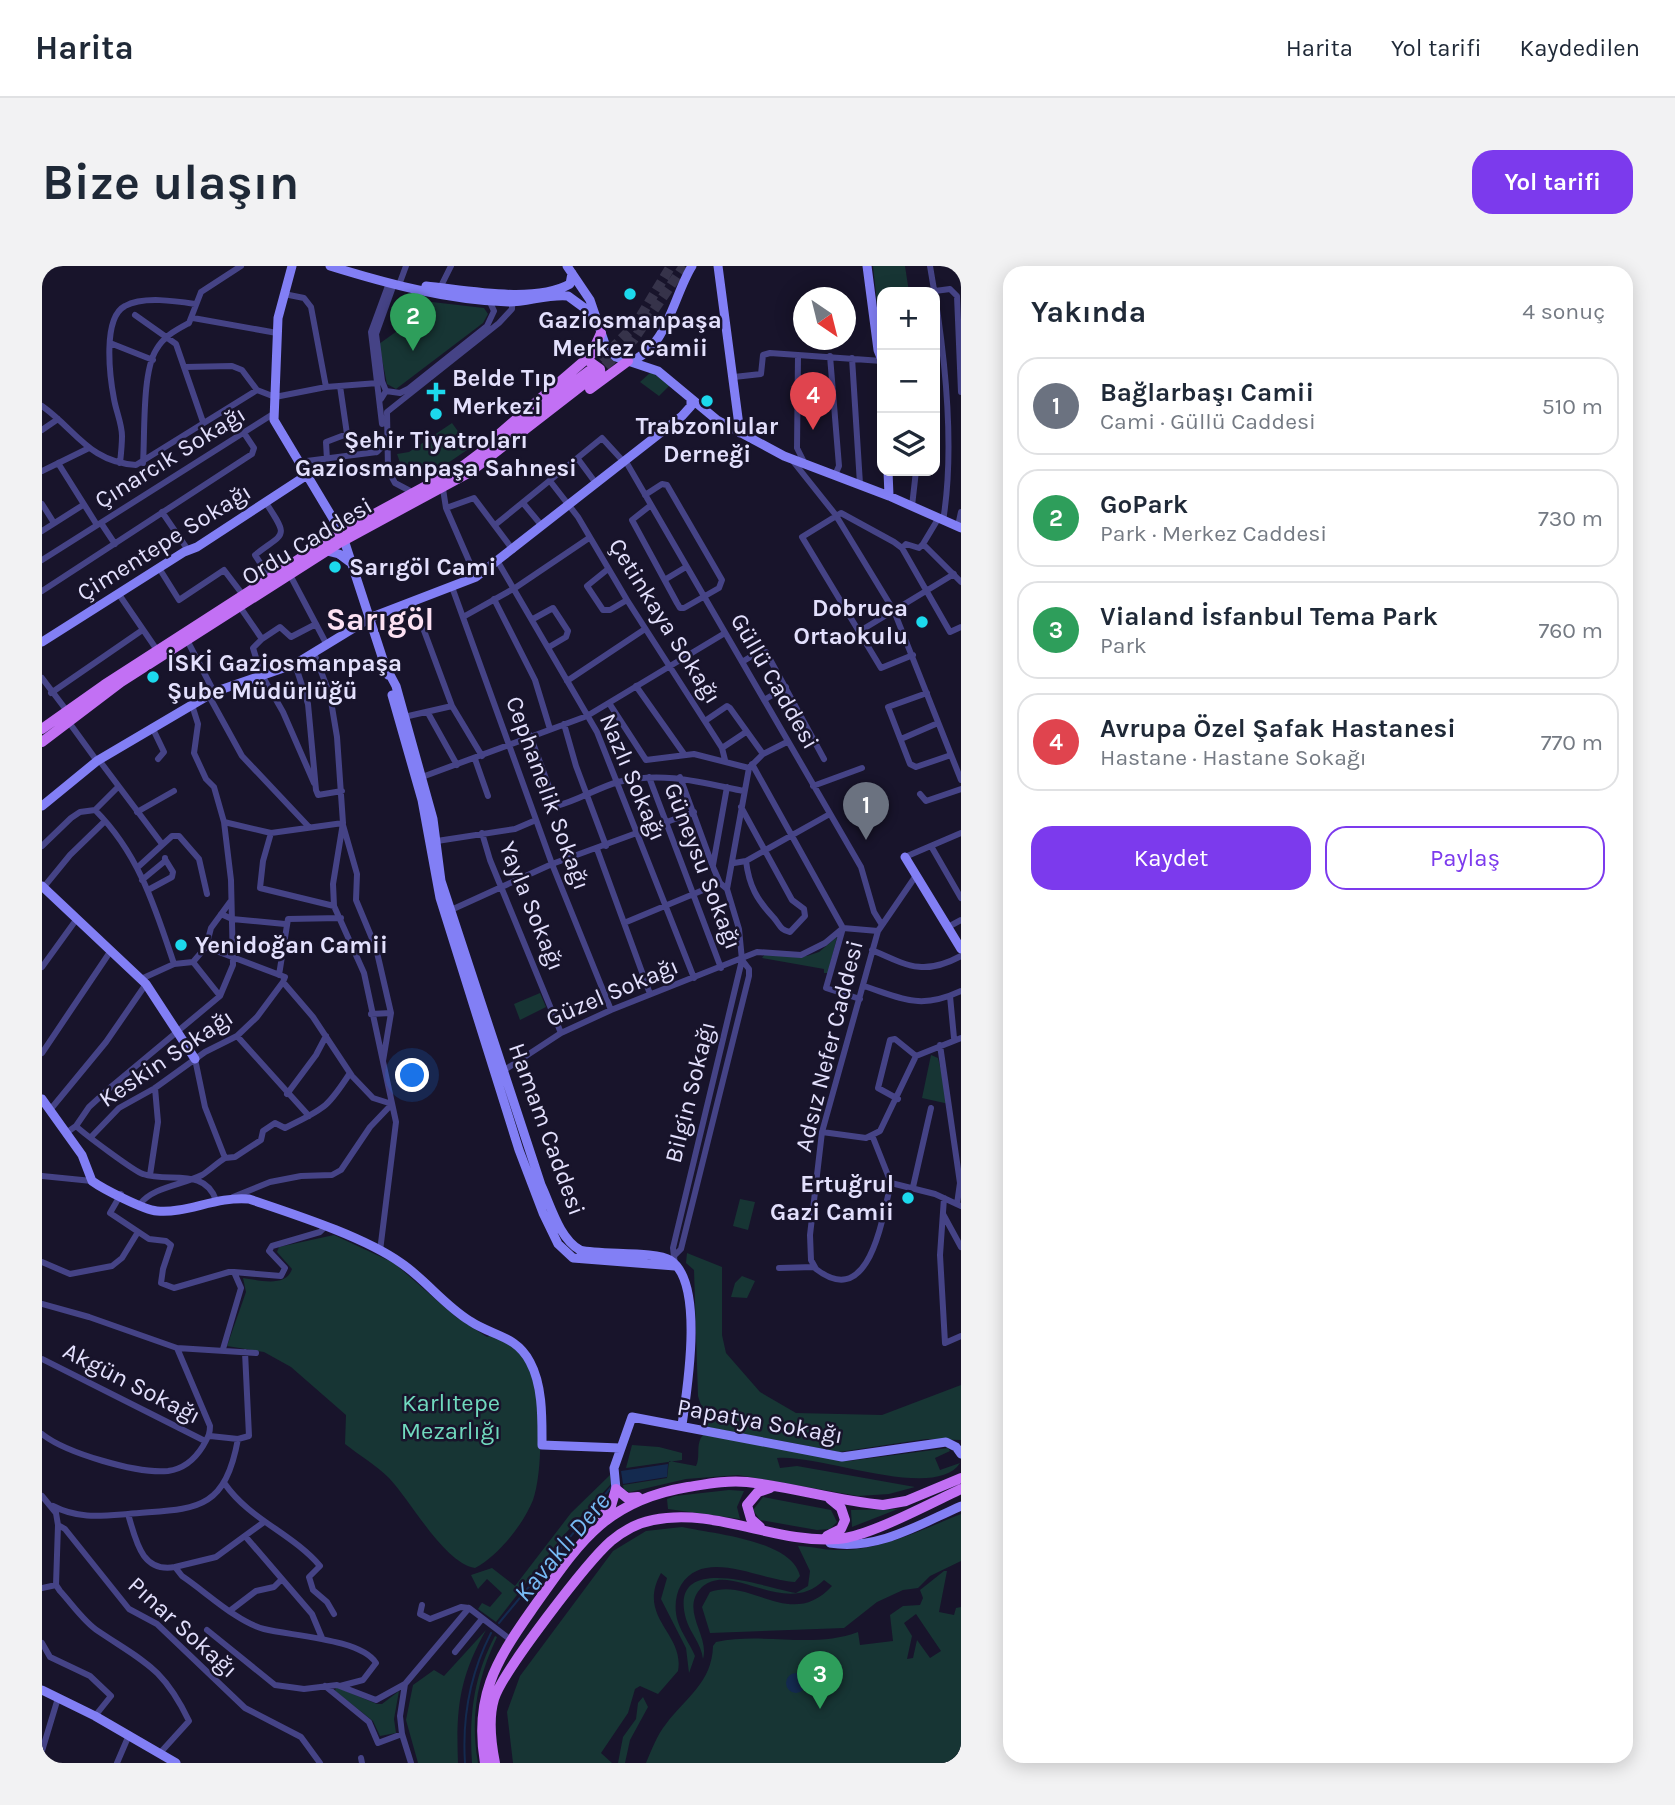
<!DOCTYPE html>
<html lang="tr">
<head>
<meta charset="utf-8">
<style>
	body { margin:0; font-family:Karla,sans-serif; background:#f2f2f3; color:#1f2937 }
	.controls { position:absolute; right:21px; top:21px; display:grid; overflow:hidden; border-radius:14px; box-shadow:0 4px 18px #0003 }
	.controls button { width:63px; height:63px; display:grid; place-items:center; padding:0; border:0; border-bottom:2px solid #e0e1e3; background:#fff; color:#1f2937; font:35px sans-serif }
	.compass { position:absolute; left:751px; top:21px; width:63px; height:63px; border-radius:50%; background:#fff; box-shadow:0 4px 18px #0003; rotate:145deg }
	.you { position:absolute; left:371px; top:810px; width:24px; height:24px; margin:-18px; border:5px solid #fff; border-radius:50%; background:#1a73e8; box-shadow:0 0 0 10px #1a73e833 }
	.badge { display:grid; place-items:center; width:46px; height:46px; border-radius:50%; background:#7c3aed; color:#fff; font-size:23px; font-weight:700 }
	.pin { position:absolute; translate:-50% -58px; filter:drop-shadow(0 2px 4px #0008) }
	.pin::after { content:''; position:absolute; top:37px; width:24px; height:21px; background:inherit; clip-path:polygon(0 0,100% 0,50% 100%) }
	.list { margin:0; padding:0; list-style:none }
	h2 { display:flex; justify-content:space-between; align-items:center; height:91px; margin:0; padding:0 28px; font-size:30px }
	h2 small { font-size:23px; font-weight:400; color:#747a83 }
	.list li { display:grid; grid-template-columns:46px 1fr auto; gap:21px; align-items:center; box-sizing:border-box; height:98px; margin:0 14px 14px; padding:0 14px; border:2px solid #e0e1e3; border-radius:21px }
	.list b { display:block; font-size:26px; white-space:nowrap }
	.list p { margin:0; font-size:23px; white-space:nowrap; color:#747a83 }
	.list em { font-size:23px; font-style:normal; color:#747a83 }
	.actions { display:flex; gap:14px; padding:21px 28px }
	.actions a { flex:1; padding:16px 0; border:2px solid #7c3aed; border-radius:21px; text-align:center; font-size:24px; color:#7c3aed }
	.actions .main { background:#7c3aed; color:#fff }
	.icon { flex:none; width:38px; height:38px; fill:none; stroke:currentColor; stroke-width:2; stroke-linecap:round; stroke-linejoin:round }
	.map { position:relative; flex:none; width:919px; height:1497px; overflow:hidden; border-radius:21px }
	header { display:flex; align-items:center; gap:42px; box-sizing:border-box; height:98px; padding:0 35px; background:#fff; border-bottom:2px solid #e0e1e3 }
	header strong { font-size:33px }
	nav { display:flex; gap:38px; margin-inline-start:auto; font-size:24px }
	.intro { display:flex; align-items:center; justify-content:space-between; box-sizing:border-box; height:168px; padding:0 42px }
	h1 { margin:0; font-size:49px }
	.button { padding:18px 32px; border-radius:21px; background:#7c3aed; color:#fff; font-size:24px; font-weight:700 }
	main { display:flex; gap:42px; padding:0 42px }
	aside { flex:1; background:#fff; border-radius:21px; box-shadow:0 4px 18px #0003 }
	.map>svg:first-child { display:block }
	.green { fill:#173534; fill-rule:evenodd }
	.water { fill:#142a4f }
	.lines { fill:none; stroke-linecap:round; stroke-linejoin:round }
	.stream { stroke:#142a4f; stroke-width:2 }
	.primary-tunnel { stroke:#36334a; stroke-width:10; stroke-dasharray:10 5; stroke-linecap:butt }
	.street { stroke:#454386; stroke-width:6 }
	.secondary { stroke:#827ff5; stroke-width:9 }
	.primary { stroke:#c270f4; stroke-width:10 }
	.poi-dot { fill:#1cd9ed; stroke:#18142b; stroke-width:2.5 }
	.labels { text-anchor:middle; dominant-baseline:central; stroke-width:5; stroke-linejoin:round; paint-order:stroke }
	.poi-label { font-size:24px; font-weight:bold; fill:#e3e0fd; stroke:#18142b; text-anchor:start }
	.street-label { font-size:24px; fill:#e3e0fd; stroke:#18142b }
	.park-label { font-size:24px; fill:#70d9be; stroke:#18142b }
	.water-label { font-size:26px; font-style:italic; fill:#77baf4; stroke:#18142b }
	.district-label { font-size:32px; font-weight:bold; fill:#fde2f3; stroke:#18142b }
</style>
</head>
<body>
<header>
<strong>Harita</strong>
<nav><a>Harita</a><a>Yol tarifi</a><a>Kaydedilen</a></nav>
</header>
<div class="intro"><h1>Bize ulaşın</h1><a class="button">Yol tarifi</a></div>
<main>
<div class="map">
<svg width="919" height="1497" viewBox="0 0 919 1497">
	<rect width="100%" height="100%" fill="#18142b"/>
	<path class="green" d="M831,0H863L867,26H840V83Z
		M390,36L442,42L446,48L441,57L354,123L345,118L337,78L383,45Z
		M609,106L628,119L617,130L598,116Z
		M410,157L428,182L397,203L395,201L376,212L362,208L355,188L367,186Z
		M795,671L786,707H782V703L720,692L723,688L765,690L777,686Z
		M498,727L504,741L478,754L472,738Z
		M889,789L896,792L907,838L880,832Z
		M698,933L713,936L706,964L691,960Z
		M292,969L352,997L414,1051L445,1071L453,1068C465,1075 478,1084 485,1096C501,1126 502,1202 491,1234C481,1259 456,1290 433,1302C402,1297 369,1235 347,1212C334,1199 317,1189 303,1178L304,1149L249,1101L222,1086L185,1080L204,1026L201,1012C217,1014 244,1022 250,1003L235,986L237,981Z
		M645,987L680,1001V1069L684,1087L718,1126L754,1147L840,1149L919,1119V1174L884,1173L797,1186L666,1161L656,1130L652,1004L644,997Z
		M700,1010L713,1015L705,1032L689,1031L693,1017Z
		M661,1169L807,1195L906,1182L908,1185L893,1192L898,1204L918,1197C893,1236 776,1187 735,1192L738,1202L755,1200L873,1221L847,1228L816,1230L696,1209L644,1213L588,1226L582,1224L581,1219L625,1212L627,1195L654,1200C659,1191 653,1178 661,1169Z
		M590,1179L617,1181L640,1187V1194L584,1202Z
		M568,1209L569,1218L521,1270L454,1356L436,1343L440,1337L448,1341L460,1327L445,1313L436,1323L429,1309L450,1302L473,1320L529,1247Z
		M687,1224L702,1225L695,1241L698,1253L626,1243L625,1233L633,1230Z
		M721,1231L789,1244L795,1256L788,1263L775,1264L718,1254L711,1244Z
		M856,1243L810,1261L809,1244Z
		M919,1248V1295L888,1310L876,1322L861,1324L835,1336L802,1362L668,1367L660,1341L668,1326C709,1311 749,1365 790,1320L782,1314C743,1353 689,1294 660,1321C637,1344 668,1369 661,1393C659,1377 648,1367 644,1353C625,1284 724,1322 754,1327L766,1320L768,1305L756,1280C769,1280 781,1284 794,1284C836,1286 881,1263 919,1248Z
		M640,1261C671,1268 750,1274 758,1310L753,1316C719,1315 663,1281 639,1319C633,1329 632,1344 636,1356C640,1368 648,1378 653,1390L647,1407L644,1382L619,1333L625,1312L619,1307C594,1352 643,1367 636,1405L616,1428L598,1420L593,1423L586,1447L559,1487L570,1497H471L465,1446L478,1410L571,1285L604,1265Z
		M902,1305H905L897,1346L912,1349L914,1342L919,1341V1497H604C610,1483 615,1469 624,1458C644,1431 670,1417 671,1380L674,1376C721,1366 772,1383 816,1366L818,1379L851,1375L848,1349L861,1340L878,1339L881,1332L878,1324ZM874,1348L899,1385L888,1392L875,1374L871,1392L865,1393L870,1370L862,1357Z
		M444,1364C417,1412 414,1443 416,1497H376L364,1454L371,1419L392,1404L402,1410Z
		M453,1370L455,1371C435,1413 428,1451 436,1497H430C427,1451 431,1411 453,1370Z
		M294,1421L335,1438H340L357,1425L352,1453L354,1467L338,1470L331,1455L293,1425Z
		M601,1431L606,1441L588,1474L583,1497H576L581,1471L594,1453L596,1437Z"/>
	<path class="water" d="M626,1198L625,1211L581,1218L579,1205Z
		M744 1417a10 10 0 1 1 20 0a10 10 0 1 1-20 0Z"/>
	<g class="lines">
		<path class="stream" d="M457,1357L571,1219
			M423,1497C420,1451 428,1408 449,1367"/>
		<path class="primary-tunnel" d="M548,105L594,58L629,0
			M552,110L592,73L642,0"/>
		<path class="street" d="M888,0C902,79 914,177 901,255
			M357,19L364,0
			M398,22L409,0
			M893,25L908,23L915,30L919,126
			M242,28L262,32L269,41L284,121
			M93,49L134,78L161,156
			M151,52L235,67
			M68,77L111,94
			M756,90L755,182L763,198
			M788,90L797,200L793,209
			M810,92L818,218
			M143,101L190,100L200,104L215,124
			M692,111L719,108L721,89L728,87L840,95
			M344,125L340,115L334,68L352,18
			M339,133L344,125L358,127L366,123L445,60L452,45L447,34
			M0,140C34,164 47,196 94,199L215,124L233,131L284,121L336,117
			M340,158L329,66L347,17
			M0,164L16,153
			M335,186L339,182L340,172
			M536,193L553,216
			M285,194L284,176L305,168L298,120
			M583,194L819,601L832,646L840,659
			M750,194L793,248L852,345L919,514
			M257,196L335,186
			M16,197L55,259
			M78,197C79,188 80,179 80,170C80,158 74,145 72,133C68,112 60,52 83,40C101,30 134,35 153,38
			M101,197C103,168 100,107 114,84C122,70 134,64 147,57L159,26L199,0
			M0,205L45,183
			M508,215L536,251L585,334L680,482L683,494
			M401,223L404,242L434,311
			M372,227L353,217L346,204L345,146L457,57L470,43V36
			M603,229L620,218L625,219L680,314L677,322L642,342H638L635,337L590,254L609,239
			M224,237C248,273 242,266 213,289L228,312
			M481,237L500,260
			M0,238L12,257
			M870,240L874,205
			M404,242L432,232L471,284
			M120,246L146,284
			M896,253L881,278L919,316
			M59,257L73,278
			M453,259L560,172L581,195
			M916,260L919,246
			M0,265L41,239
			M860,282L864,278L877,282L881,278
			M0,294L231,148
			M456,296L555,466L652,712
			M117,302L137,334L182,304L201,329
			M566,303L545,320L561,344H568L585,334
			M248,309L285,379
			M624,313L644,301
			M410,321L510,598L569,744
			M0,325L210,188L212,182L202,167
			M76,327L115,384
			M452,333L493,414L508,463
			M371,335L410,440L440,490
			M198,341L220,373L238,361L249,371L274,358
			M421,351L473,322L547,272
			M491,353L511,342L526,365L524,371L507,381
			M818,365L912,308
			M145,374L172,426
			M272,387L288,429L295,471L301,557L291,618L292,640L322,707L354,856L338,985
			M871,389L839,402L760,271L799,247L852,276L860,282L908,366L919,361
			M700,396L718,385L724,386L782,493
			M253,398L266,438L274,524L276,529L300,525
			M219,408L211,382L220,373
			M221,411L241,446L272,517
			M0,412L25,445
			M525,415L603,363
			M594,420L642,488
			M9,427L99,365
			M885,427L846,441L868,498L874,501L909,489
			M167,430L200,490L267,561
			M722,434L744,421
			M567,437L604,494L652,488L707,502
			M386,447L415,499
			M362,451L410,440
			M26,455L55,495
			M663,455L685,440L688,442L721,488
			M522,458L534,500L564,580
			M110,461L122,486L116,493
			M488,469L514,540C535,535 555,522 576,516C620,505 658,516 701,525
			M859,473L896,457
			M680,482L704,466
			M433,493L446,530
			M57,494L120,578
			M710,498L801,662L784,722L818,733
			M380,511L545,450L683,367
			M607,511L679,702
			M771,520L820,502
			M878,528L884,535L919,523
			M699,541L750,634L762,643L763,650L748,666C738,664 738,659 732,652C715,634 707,620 704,595
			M53,544C97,588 113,641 132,698
			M95,546L132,525
			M182,556L229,567L221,595L218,622L292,640
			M301,559L315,608L314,634L334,682L349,747L341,795
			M229,567L301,557
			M440,567L448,594L519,767
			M395,575L473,563L494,554
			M0,580L29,552L38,546L53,544L76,521
			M889,580L919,632
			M555,583L608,728
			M863,591L919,567
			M692,597L704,595L786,549
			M671,599L685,521
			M96,601L130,570H137L157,593L165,628
			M100,614L123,595V592
			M1,622L28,589L63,555
			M685,623L707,502L721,488L745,476
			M106,624L130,611L131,606L123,593
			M409,644L510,598L652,546
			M179,648L190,653L243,658
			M582,657L678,617
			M906,661L919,654
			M830,684C866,700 882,710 919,690
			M151,696L178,730
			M0,701L34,654
			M237,709L246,653L299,652
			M99,713L132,698L151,696L164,681L169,662L188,636
			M241,716L271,751L310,810L331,832L350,838
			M822,720C862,733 878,744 919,725
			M908,730L912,772
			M329,748L349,747
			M195,770L267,850
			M898,779L918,917L915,938
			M0,787L68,686
			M461,805L519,767L569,744L715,686L759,689L783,677L801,662L836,665
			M245,828L274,789L284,770
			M856,833L836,822L848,774L853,773L874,790
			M8,844L64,776L104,718
			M34,860L47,841L70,820L178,730L191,699L189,614L182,556L172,521L164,513L152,487L156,458L150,439
			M780,866L824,872L838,865L874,790L919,772
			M24,867L34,860C41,867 93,906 101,908C127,917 162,901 174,934
			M830,869L849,917
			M50,870L77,842L113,822L163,786L195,770L215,751L241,716L243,711L164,681
			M183,892L193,891L219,874L221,865L233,857L243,862C282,842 284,844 308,807
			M108,909L116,856L113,822
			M0,910L50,915
			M849,917C840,952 828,1045 774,1003L769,994L768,969L780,866L836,665L873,611
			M849,917L893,928L919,940
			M871,921L889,842
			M79,928L68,947L107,973L124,975L129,979L121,1003L119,1017L132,1022L187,1006H192L199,1022L181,1083
			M191,931L228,916L259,910L290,909L299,904L328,861L350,838
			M902,932L898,989L903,1077L919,1070
			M98,938C111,921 140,919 160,909C168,904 175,897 183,892L163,841L153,793
			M901,948L919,981
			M633,989L639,983L707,710V703L700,694
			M0,996L28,1008L70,1000L80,992L96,966
			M633,999L631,982L700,694L697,663L685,623L678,617L671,601L638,511
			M737,1002L772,1001
			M192,1006L239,1010L243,1002L227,985L230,980L278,966L283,961
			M0,1038L47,1051L135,1082L168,1160C168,1170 165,1172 161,1180C153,1193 141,1203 126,1205C95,1208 24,1187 0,1168
			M135,1082L214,1087
			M0,1093L163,1175
			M168,1170L196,1173L207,1170L203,1086
			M183,1218C207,1253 251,1268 278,1300L267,1311L271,1324L285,1336L292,1348
			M0,1230L14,1247L16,1259L23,1263L87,1343L115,1358L203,1442L259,1471L278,1497
			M11,1240C36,1253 59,1250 86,1248C151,1242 182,1249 196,1173
			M86,1248C94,1274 99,1307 133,1301L140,1310C164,1326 195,1356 222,1363C250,1370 319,1373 334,1397L321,1414L298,1420
			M16,1259L14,1319L18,1325C30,1338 42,1356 56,1365C102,1396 121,1401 147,1455L118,1487
			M203,1270L270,1348L280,1372
			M133,1301L174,1291L222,1256
			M0,1322L14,1319
			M380,1339L378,1348L388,1353L419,1341L427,1342L469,1374
			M189,1344L214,1325L232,1321L239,1314
			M165,1364L233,1419L262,1423L295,1419L334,1434L363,1418
			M0,1377L8,1391L48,1410L69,1430L53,1450
			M413,1386L440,1353
			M283,1420L327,1456L336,1477L360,1468L369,1497
			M360,1468L358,1450L363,1418L427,1342
			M0,1485L16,1432
			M319,1492L320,1497
			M75,1497L87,1469"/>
		<path class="secondary" d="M250,0L236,52L232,154L299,266
			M288,0C346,18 406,34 467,36C486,36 506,28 526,30L552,49
			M525,0L548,34L564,81L574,91L616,105L675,154L742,190L847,230L919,262
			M676,0L698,167
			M825,0L836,84L840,94
			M384,20C424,24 492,38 528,18L530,7
			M588,95C624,85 632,28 650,0
			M846,205L847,230
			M302,274L346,409
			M285,285L297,288L308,296
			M0,376L142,286L155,281L265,209
			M346,405L354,420L391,553L399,615L499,919C509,940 517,972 538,984C558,989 614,985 628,994C663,1016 645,1124 640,1159
			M350,429L380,534L398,632L477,884L501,947L516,978L531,992L633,1000
			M0,540L55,495L172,426L253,398L330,351L434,311L640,150L649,140V133
			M863,591L919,683
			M0,620L104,718L153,793
			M0,833L40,889L50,915C61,923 102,944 115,945C144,948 174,930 207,933C251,948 321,970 359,997C384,1014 402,1039 428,1055C450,1070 474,1069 488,1096C501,1120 500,1153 500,1179L578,1182
			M574,1223L572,1202L590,1151L800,1191L904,1176L914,1181L919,1188
			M788,1277C835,1285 878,1258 919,1240
			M0,1424L53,1450L134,1497"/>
		<path class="primary" d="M544,93L558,103L559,114
			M548,123L586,95
			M456,169L549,89L559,67
			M0,463L62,419L299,266L421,200L547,105
			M0,476L79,416L297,277L428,206L552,110
			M560,1250L569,1240L574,1223L585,1232L596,1231
			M718,1261L709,1253L705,1239L716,1226L728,1222
			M785,1270L799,1263L803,1254L799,1242L788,1233
			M443,1497C432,1432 453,1396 489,1345C536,1279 561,1235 646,1221C665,1218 685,1214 705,1216C751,1221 795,1235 841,1239L864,1235L919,1212
			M453,1497C449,1477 446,1453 452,1433C461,1405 545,1296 569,1275C581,1265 595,1257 611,1254C673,1241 734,1278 796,1273C826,1271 889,1237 919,1223"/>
	</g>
	<g class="poi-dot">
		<circle cx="588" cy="28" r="7"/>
		<path d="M390.5 115.5h7v7h7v7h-7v7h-7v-7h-7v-7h7z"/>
		<circle cx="665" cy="135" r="7"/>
		<circle cx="394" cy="148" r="7"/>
		<circle cx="293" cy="301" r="7"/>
		<circle cx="880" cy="356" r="7"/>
		<circle cx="111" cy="411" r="7"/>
		<circle cx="139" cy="679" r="7"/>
		<circle cx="866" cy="932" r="7"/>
	</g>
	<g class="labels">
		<g class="poi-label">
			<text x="588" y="54" text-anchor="middle">Gaziosmanpaşa<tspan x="588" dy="28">Merkez Camii</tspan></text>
			<text x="410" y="112">Belde Tıp<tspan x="410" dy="28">Merkezi</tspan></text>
			<text x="665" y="160" text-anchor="middle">Trabzonlular<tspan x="665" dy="28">Derneği</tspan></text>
			<text x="394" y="174" text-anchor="middle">Şehir Tiyatroları<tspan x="394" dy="28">Gaziosmanpaşa Sahnesi</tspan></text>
			<text x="307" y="301">Sarıgöl Cami</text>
			<text x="866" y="342" text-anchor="end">Dobruca<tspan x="866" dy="28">Ortaokulu</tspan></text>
			<text x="125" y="397">İSKİ Gaziosmanpaşa<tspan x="125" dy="28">Şube Müdürlüğü</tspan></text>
			<text x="153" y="679">Yenidoğan Camii</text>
			<text x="852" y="918" text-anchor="end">Ertuğrul<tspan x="852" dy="28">Gazi Camii</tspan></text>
		</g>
		<g class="street-label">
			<text transform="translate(128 191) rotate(-32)">Çınarcık Sokağı</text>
			<text transform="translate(265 275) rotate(-31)">Ordu Caddesi</text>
			<text transform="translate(122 276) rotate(-32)">Çimentepe Sokağı</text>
			<text transform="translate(623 355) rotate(58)">Çetinkaya Sokağı</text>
			<text transform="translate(733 415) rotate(60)">Güllü Caddesi</text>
			<text transform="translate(591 511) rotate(67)">Nazlı Sokağı</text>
			<text transform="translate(506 527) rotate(70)">Cephanelik Sokağı</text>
			<text transform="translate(661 600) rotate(69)">Güneysu Sokağı</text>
			<text transform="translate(490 640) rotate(68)">Yayla Sokağı</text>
			<text transform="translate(570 726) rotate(-23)">Güzel Sokağı</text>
			<text transform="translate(787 780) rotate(-76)">Adsız Nefer Caddesi</text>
			<text transform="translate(124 792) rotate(-34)">Keskin Sokağı</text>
			<text transform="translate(648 826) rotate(-76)">Bilgin Sokağı</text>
			<text transform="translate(505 863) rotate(70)">Hamam Caddesi</text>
			<text transform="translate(90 1117) rotate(27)">Akgün Sokağı</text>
			<text transform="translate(718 1155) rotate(10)">Papatya Sokağı</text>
			<text transform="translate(141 1361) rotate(42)">Pınar Sokağı</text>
		</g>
		<g class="park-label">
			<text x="409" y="1137">Karlıtepe<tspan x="409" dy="28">Mezarlığı</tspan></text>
		</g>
		<g class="water-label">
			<text transform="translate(520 1281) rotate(-50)">Kavaklı Dere</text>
		</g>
		<g class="district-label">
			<text x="338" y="353">Sarıgöl</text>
		</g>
	</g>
</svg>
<div class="controls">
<button>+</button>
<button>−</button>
<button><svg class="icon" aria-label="layers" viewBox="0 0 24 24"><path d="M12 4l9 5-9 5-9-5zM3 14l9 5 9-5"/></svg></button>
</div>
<svg class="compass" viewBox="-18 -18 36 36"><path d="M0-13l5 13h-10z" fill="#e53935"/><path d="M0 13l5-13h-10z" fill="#747a83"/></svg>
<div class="you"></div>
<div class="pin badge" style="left:824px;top:574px;background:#6b7280">1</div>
<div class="pin badge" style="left:371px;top:85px;background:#2e9e5b">2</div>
<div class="pin badge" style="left:778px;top:1443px;background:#2e9e5b">3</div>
<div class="pin badge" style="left:771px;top:164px;background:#e0444e">4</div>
</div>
<aside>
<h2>Yakında<small>4 sonuç</small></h2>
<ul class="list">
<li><span class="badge" style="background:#6b7280">1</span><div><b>Bağlarbaşı Camii</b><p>Cami · Güllü Caddesi</p></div><em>510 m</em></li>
<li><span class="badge" style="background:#2e9e5b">2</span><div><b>GoPark</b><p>Park · Merkez Caddesi</p></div><em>730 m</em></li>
<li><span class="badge" style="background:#2e9e5b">3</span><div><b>Vialand İsfanbul Tema Park</b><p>Park</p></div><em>760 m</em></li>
<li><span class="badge" style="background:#e0444e">4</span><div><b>Avrupa Özel Şafak Hastanesi</b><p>Hastane · Hastane Sokağı</p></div><em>770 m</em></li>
</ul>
<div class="actions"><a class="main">Kaydet</a><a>Paylaş</a></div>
</aside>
</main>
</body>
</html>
